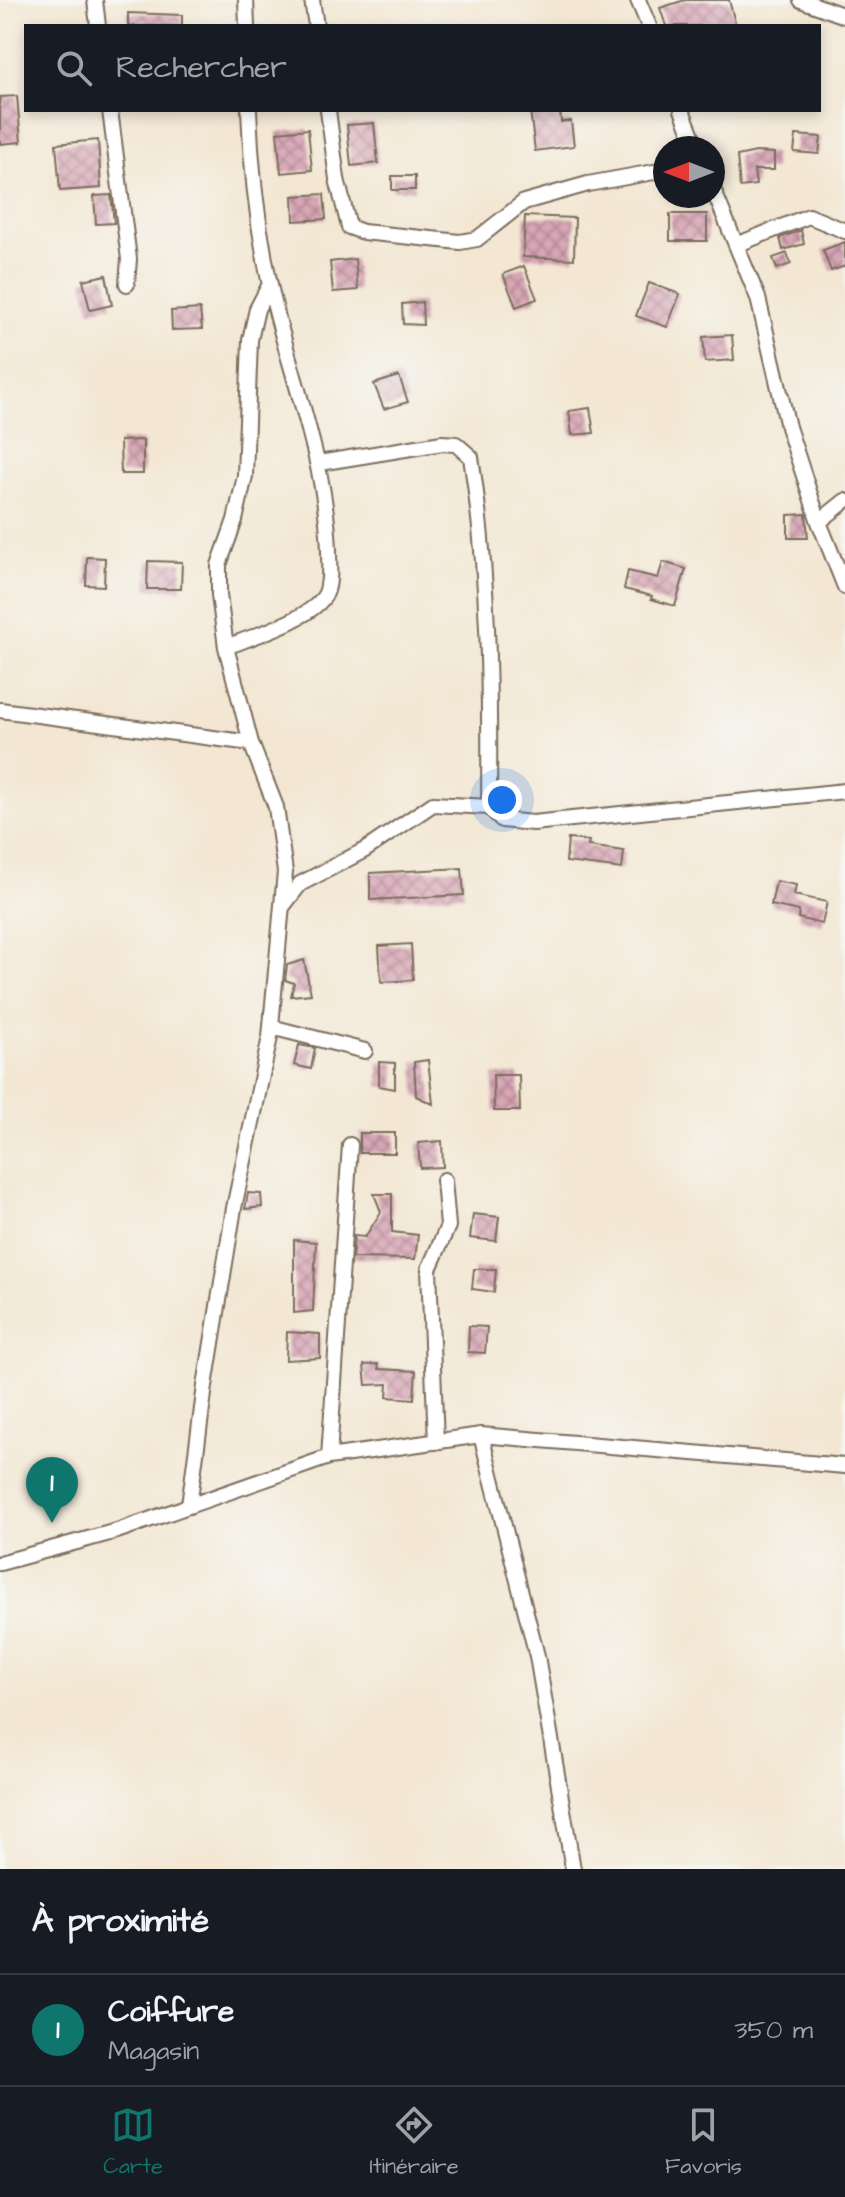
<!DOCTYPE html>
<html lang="fr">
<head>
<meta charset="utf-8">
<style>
	body { margin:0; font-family:"Architects Daughter",sans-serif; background:#242831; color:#f1f3f6 }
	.compass { position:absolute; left:653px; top:136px; width:72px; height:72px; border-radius:50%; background:#171b24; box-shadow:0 4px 12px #0003; rotate:270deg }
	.you { position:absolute; left:502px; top:800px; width:28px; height:28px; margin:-20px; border:6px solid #fff; border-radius:50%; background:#1a73e8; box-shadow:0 0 0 12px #1a73e833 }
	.badge { display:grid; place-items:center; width:52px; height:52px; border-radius:50%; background:#0f766e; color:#fff; font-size:26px; font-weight:700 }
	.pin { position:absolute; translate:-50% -66px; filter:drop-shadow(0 2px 4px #0008) }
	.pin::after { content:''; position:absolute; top:42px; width:28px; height:24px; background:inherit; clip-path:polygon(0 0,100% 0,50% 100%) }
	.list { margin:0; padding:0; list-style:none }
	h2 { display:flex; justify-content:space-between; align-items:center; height:104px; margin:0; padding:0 32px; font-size:34px }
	h2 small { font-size:26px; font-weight:400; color:#9ea1a6 }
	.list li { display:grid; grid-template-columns:52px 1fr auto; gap:24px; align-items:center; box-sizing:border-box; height:112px; padding:0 32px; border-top:2px solid #363941 }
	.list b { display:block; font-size:30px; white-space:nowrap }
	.list p { margin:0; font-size:26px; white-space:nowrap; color:#9ea1a6 }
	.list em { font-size:26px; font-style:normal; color:#9ea1a6 }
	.icon { flex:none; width:44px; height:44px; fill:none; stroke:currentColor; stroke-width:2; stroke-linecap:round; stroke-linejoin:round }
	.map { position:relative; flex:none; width:845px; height:1869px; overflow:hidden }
	.search { position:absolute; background:#171b24; box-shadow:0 4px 12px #0003; left:24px; right:24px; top:24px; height:88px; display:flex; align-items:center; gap:20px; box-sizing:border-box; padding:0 28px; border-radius:0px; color:#9ea1a6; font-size:30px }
	.sheet { height:216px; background:#171b24 }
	nav { display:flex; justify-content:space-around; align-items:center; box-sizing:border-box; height:112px; border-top:2px solid #363941; background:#171b24; font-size:22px; color:#9ea1a6 }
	nav a { display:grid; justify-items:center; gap:4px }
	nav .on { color:#0f766e }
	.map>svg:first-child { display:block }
	.building { fill:url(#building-cross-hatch) }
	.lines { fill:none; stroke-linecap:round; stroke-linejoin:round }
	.street-casing { stroke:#7b6c5d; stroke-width:18 }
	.street { stroke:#fff; stroke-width:14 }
</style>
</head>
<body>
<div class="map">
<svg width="845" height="1869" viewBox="0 0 845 1869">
	<defs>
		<pattern id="building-cross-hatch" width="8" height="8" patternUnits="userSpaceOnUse" patternTransform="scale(2)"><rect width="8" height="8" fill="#d8a6b6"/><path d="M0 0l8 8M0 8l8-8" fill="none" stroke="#b08793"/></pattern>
	</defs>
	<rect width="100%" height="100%" fill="#f6f6f2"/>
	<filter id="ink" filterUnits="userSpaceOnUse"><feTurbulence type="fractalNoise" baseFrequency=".0125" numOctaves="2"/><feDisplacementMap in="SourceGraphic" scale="16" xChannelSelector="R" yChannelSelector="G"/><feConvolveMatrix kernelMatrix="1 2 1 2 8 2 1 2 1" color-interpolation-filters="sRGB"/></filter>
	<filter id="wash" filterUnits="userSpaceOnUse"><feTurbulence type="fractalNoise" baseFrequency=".006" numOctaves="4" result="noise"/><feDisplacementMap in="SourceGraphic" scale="32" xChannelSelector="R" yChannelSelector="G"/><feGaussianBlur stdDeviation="1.8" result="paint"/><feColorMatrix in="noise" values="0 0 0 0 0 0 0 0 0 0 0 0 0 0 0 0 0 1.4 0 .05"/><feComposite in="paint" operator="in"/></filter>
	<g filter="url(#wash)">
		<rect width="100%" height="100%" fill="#f3e7d3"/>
		<g id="blocks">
			<path class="building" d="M685,0H729L736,26H666L660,8Z
				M128,13L182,15V26H128Z
				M17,96L21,142L0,144V97Z
				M530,110H560L561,122L571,121L574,146L535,151Z
				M374,123L378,163L351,166L347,125Z
				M308,129L312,170L281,173L277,132Z
				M796,135L821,137L819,154L794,152Z
				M98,140L101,188L60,191L56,144Z
				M756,152L774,153V170H754L756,185L740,187L737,156Z
				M392,176H415V190H392Z
				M324,194L326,219L294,221L293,196Z
				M111,195L114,223L96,224L94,196Z
				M670,214H707V241H670Z
				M525,216L575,218L574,259L523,257Z
				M801,230L804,244L783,250L780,238Z
				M845,242V266L831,271L823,250Z
				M787,253L791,264L777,269L773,258Z
				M355,259L358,290L333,292L330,262Z
				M524,266L537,299L516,307L503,274Z
				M106,275L112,305L90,310L83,280Z
				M649,283L680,294L667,327L636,316Z
				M422,302L423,325L403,324L402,304Z
				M200,309L202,329L172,330L171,311Z
				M732,335L734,360L705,362L703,337Z
				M399,376L408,402L384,409L374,384Z
				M590,408L594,433L572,435L569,411Z
				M143,440V474H121L120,441Z
				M806,514L808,538H788V515Z
				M87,557L105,558L104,586L86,585Z
				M148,561L182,562L181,589H147Z
				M663,562L686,569L675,606L651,599L652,596L624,589L628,571L658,578Z
				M568,839L589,841L588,846L624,851L622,869L566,862Z
				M462,868L464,895L370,900V873Z
				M776,881L796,885L794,895L827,902L822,924L798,918L799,911L771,905Z
				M411,944L413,980L381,982L379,946Z
				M304,960L311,994L291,996L294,983L285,980L287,965Z
				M299,1045L315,1048L311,1069L294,1065Z
				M428,1060L433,1104L416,1096L414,1062Z
				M379,1062L395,1063V1089L379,1086Z
				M493,1075H519L520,1111H494Z
				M360,1133H395V1153H360Z
				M442,1141L443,1167L420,1168L418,1143Z
				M248,1193L261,1194L262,1207L245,1209Z
				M374,1194H392V1232L418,1235L415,1259L352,1258L354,1236L365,1237L381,1212Z
				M473,1214L499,1217L496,1241L470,1238Z
				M294,1240L316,1242L313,1311L294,1313Z
				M474,1269H496L494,1292L472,1289Z
				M469,1326L487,1327L485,1353L468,1352Z
				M287,1332L320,1334V1358L286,1360Z
				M378,1364L379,1369L416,1371L414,1399L387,1397L388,1384L366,1385L364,1365Z"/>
		</g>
	</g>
	<g filter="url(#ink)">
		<use href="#blocks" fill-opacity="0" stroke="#7b6c5d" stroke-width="2"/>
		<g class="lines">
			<g class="street-casing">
				<path id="street" d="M95,0L98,26
					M246,0L247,26
					M312,0L316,26
					M638,0L649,26
					M801,0L845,16
					M110,110L129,259L127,284
					M328,110L337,179L349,227L363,232L460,242L477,239L524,202L588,184L665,170
					M682,110L697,148
					M713,189L758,298L788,427L819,522L845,587
					M736,245L809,216L845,231
					M319,463L442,443L456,444L471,457C489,572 490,690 489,807
					M819,522L845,501
					M226,647C251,637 315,618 326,593C331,581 329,564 329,551C326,458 289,374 270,285C258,229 251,167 249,110
					M0,710L251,743
					M283,906L300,884L365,850L433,804L489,807L502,820L533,823L845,791
					M271,1027L365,1051
					M481,1435L537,1656L573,1869
					M436,1442L429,1269L448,1226L444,1180
					M329,1457L350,1145
					M189,1506L205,1386L234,1208L270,1037L285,872L276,807L251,743L226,647L219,595V565L235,520L245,476L250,340L257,309L270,284
					M0,1563L117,1531L329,1457L481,1435L845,1466"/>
			</g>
			<use href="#street" class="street"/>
		</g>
	</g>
</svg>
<svg class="compass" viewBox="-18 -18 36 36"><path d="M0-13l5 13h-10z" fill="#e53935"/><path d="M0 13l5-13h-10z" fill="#9ea1a6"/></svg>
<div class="you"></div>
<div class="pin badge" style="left:52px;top:1523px">1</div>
<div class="search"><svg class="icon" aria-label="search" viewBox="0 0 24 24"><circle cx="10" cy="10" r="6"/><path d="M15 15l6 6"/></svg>Rechercher</div>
</div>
<section class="sheet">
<h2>À proximité<small></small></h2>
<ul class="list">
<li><span class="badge">1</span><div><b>Coiffure</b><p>Magasin</p></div><em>350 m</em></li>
</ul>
</section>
<nav>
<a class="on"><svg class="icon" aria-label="map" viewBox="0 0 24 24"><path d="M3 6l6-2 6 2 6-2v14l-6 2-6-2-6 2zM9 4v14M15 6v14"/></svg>Carte</a>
<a><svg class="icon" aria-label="directions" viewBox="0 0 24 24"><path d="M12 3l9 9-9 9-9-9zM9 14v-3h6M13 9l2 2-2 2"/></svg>Itinéraire</a>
<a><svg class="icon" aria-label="saved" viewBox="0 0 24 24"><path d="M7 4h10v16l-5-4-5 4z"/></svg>Favoris</a>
</nav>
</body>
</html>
